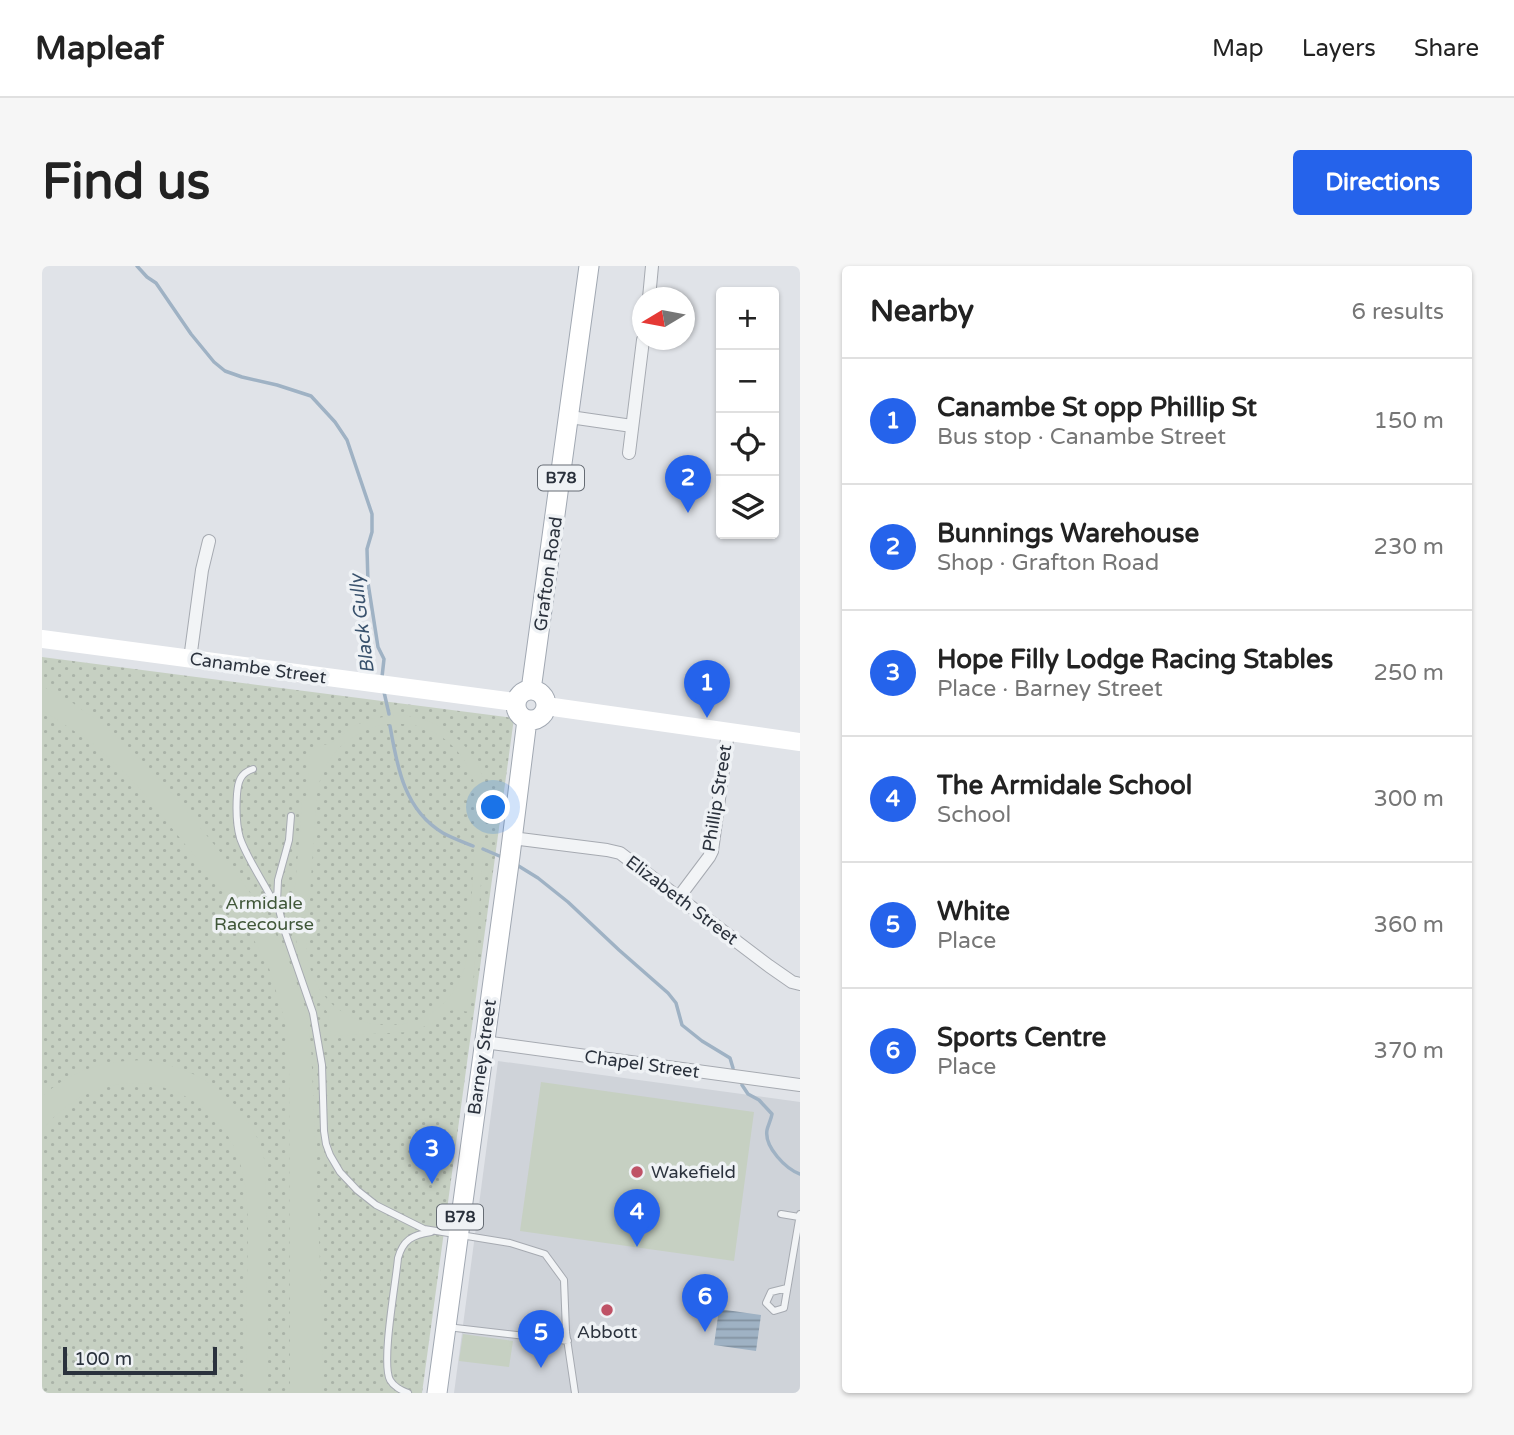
<!DOCTYPE html>
<html lang="en">
<head>
<meta charset="utf-8">
<style>
	body { margin:0; font-family:"Varela Round",sans-serif; background:#f6f6f6; color:#222 }
	.controls { position:absolute; right:21px; top:21px; display:grid; overflow:hidden; border-radius:7px; box-shadow:0 2px 5px #0004 }
	.controls button { width:63px; height:63px; display:grid; place-items:center; padding:0; border:0; border-bottom:2px solid #e0e0e0; background:#fff; color:#222; font:35px sans-serif }
	.compass { position:absolute; left:590px; top:21px; width:63px; height:63px; border-radius:50%; background:#fff; box-shadow:0 2px 5px #0004; rotate:260deg }
	.scale { position:absolute; left:21px; bottom:18px; width:154px; box-sizing:border-box; padding-left:7px; border:4px solid #2b323d; border-top:0; font-size:19px; line-height:24px; white-space:nowrap; color:#2b323d; -webkit-text-stroke:5px #eff2f5; paint-order:stroke }
	.you { position:absolute; left:452px; top:542px; width:24px; height:24px; margin:-18px; border:5px solid #fff; border-radius:50%; background:#1a73e8; box-shadow:0 0 0 10px #1a73e833 }
	.badge { display:grid; place-items:center; width:46px; height:46px; border-radius:50%; background:#2563eb; color:#fff; font-size:23px; font-weight:700 }
	.pin { position:absolute; translate:-50% -58px; filter:drop-shadow(0 2px 4px #0008) }
	.pin::after { content:''; position:absolute; top:37px; width:24px; height:21px; background:inherit; clip-path:polygon(0 0,100% 0,50% 100%) }
	.list { margin:0; padding:0; list-style:none }
	h2 { display:flex; justify-content:space-between; align-items:center; height:91px; margin:0; padding:0 28px; font-size:30px }
	h2 small { font-size:23px; font-weight:400; color:#767676 }
	.list li { display:grid; grid-template-columns:46px 1fr auto; gap:21px; align-items:center; box-sizing:border-box; height:126px; padding:0 28px; border-top:2px solid #e0e0e0 }
	.list b { display:block; font-size:26px; white-space:nowrap }
	.list p { margin:0; font-size:23px; white-space:nowrap; color:#767676 }
	.list em { font-size:23px; font-style:normal; color:#767676 }
	.icon { flex:none; width:38px; height:38px; fill:none; stroke:currentColor; stroke-width:2; stroke-linecap:round; stroke-linejoin:round }
	.map { position:relative; flex:none; width:758px; height:1127px; overflow:hidden; border-radius:7px }
	header { display:flex; align-items:center; gap:42px; box-sizing:border-box; height:98px; padding:0 35px; background:#fff; border-bottom:2px solid #e0e0e0 }
	header strong { font-size:33px }
	nav { display:flex; gap:38px; margin-inline-start:auto; font-size:24px }
	.intro { display:flex; align-items:center; justify-content:space-between; box-sizing:border-box; height:168px; padding:0 42px }
	h1 { margin:0; font-size:49px }
	.button { padding:18px 32px; border-radius:7px; background:#2563eb; color:#fff; font-size:24px; font-weight:700 }
	main { display:flex; gap:42px; padding:0 42px }
	aside { flex:1; background:#fff; border-radius:7px; box-shadow:0 2px 5px #0004 }
	.map>svg:first-child { display:block }
	.built { fill:#cfd3d9 }
	.grass { fill:url(#grass-dots) }
	.garden { fill:#c6d0c2; fill-rule:evenodd }
	.water { fill:url(#water-rules) }
	.lines { fill:none; stroke-linecap:round; stroke-linejoin:round }
	.stream { stroke:#9fb2c4; stroke-width:3.5 }
	.lane-casing { stroke:#a6aab1; stroke-width:8 }
	.street-casing { stroke:#a6aab1; stroke-width:14 }
	.primary-casing { stroke:#a1a8b2; stroke-width:21 }
	.lane { stroke:#f2f4f6; stroke-width:6 }
	.street { stroke:#f2f4f6; stroke-width:12 }
	.secondary { stroke:#fff; stroke-width:18 }
	.primary { stroke:#fff; stroke-width:19 }
	.poi-dot { fill:#bf5266; stroke:#eff2f5; stroke-width:2.5 }
	.labels { text-anchor:middle; dominant-baseline:central; stroke-width:7; stroke-linejoin:round; paint-order:stroke }
	.shield { fill:#eff2f5; stroke:#666c74; stroke-width:2 }
	.shield-label { font-size:16px; font-weight:bold; fill:#2b323d }
	.street-label { font-size:18px; fill:#2b323d; stroke:#eff2f5 }
	.park-label { font-size:18px; fill:#405739; stroke:#eff2f5 }
	.poi-label { font-size:18px; fill:#2b323d; stroke:#eff2f5; text-anchor:start }
	.water-label { font-size:19px; font-style:italic; fill:#39526d; stroke:#eff2f5 }
</style>
</head>
<body>
<header>
<strong>Mapleaf</strong>
<nav><a>Map</a><a>Layers</a><a>Share</a></nav>
</header>
<div class="intro"><h1>Find us</h1><a class="button">Directions</a></div>
<main>
<div class="map">
<svg width="758" height="1127" viewBox="0 0 758 1127">
	<defs>
		<pattern id="grass-dots" width="8" height="8" patternUnits="userSpaceOnUse" patternTransform="scale(1.75)"><rect width="8" height="8" fill="#c6d0c2"/><path d="M2 2h.1M6 6h.1" fill="none" stroke="#aab3a8" stroke-width="1.8" stroke-linecap="round"/></pattern>
		<pattern id="water-rules" width="6" height="5" patternUnits="userSpaceOnUse" patternTransform="scale(1.75)"><rect width="6" height="5" fill="#9fb2c4"/><path d="M0 2.5h6" fill="none" stroke="#8291a0"/></pattern>
	</defs>
	<rect width="100%" height="100%" fill="#e0e3e8"/>
	<path class="built" d="M456,795L758,836V1127H412Z"/>
	<path class="grass" d="M0,391L472,452L380,1127H0Z"/>
	<path class="garden" d="M0,420L28,435L60,458L96,490L134,532L188,598L223,648L245,689L263,741L269,778L280,1047L281,1127H248L247,790L245,762L227,702L201,654L179,623L100,525L83,507L49,476L0,444Z
		M354,449C396,450 434,477 443,520C447,541 442,569 441,590C437,642 434,694 428,746L413,744L405,745L389,758L368,766L289,770L286,747L268,724L258,701L256,692L251,642L257,576L253,575L254,567H258L260,531H265L268,483L289,477L314,459L329,453ZM341,458C354,458 367,457 379,461C411,471 433,501 435,534C436,553 433,574 432,593C430,624 428,655 426,685C424,698 420,711 414,721C389,765 328,771 291,739C276,726 268,706 264,687L275,525C284,487 305,469 341,458Z
		M104,794C120,797 136,801 151,808C182,822 212,854 221,888C224,900 224,913 224,926L226,1127H204C204,1090 205,1052 205,1015C206,950 215,881 156,838C138,826 118,818 96,817C59,816 22,835 0,865V830C34,802 61,795 104,794Z
		M499,816L712,846L692,995L478,965Z
		M421,1068L471,1075L467,1101L417,1095Z"/>
	<path class="water" d="M677,1043L719,1049L714,1085L672,1079Z"/>
	<g class="lines">
		<path class="stream" d="M95,0L105,11L114,17L149,68L172,96L183,105L200,111L235,119L269,130L293,156L305,174L330,248V266L325,283L326,317L336,381L342,393L340,411
			M342,426L347,448
			M348,460C355,500 362,544 401,567C410,572 421,576 431,580
			M441,583L462,592
			M475,599L496,612L526,636L577,684L626,727L634,737L640,759L660,775L688,792L691,802
			M700,819L706,828L717,834L730,848C729,854 726,859 725,864C722,881 744,903 758,908"/>
		<g class="lane-casing">
			<path id="lane" d="M211,503C198,507 196,516 195,528C194,543 194,558 198,572C206,595 224,619 234,641
				M249,550L247,574L236,614L235,636L242,663L271,747L280,799L282,865L284,878L288,889L298,906L315,924L334,939L382,963L468,977L503,988L522,1014L524,1066L533,1127
				M739,948L757,951
				M745,1022L729,1026L724,1037L732,1045L742,1042L758,948
				M405,1061L526,1075
				M366,1127C359,1124 352,1121 348,1114C339,1096 354,1016 356,992C361,974 370,969 389,966"/>
		</g>
		<g class="street-casing">
			<path id="street" d="M607,32L610,0
				M528,151L590,160
				M587,187L601,74
				M148,393L160,304L167,275
				M470,572L565,584L578,587L727,700L750,716L758,718
				M637,631L667,591L670,585L686,466
				M442,776L758,819"/>
		</g>
		<g class="primary-casing">
			<path id="primary" d="M474 439a15 15 0 1 1 30 0a15 15 0 1 1-30 0Z
				M489,424L547,0
				M395,1127L468,590L485,454"/>
		</g>
		<use href="#lane" class="lane"/>
		<use href="#street" class="street"/>
		<path class="secondary" d="M0,373L473,436
			M504,440L758,476"/>
		<use href="#primary" class="primary"/>
	</g>
	<g class="poi-dot">
		<circle cx="595" cy="906" r="7"/>
		<circle cx="565" cy="1044" r="7"/>
	</g>
	<g class="labels">
		<g class="shield">
			<rect x="496" y="199.5" width="46" height="25" rx="5"/>
			<rect x="395" y="938.5" width="46" height="25" rx="5"/>
		</g>
		<g class="shield-label">
			<text x="519" y="212">B78</text>
			<text x="418" y="951">B78</text>
		</g>
		<g class="street-label">
			<text transform="translate(506 308) rotate(-82)">Grafton Road</text>
			<text transform="translate(216 402) rotate(8)">Canambe Street</text>
			<text transform="translate(675 532) rotate(-81)">Phillip Street</text>
			<text transform="translate(640 634) rotate(37)">Elizabeth Street</text>
			<text transform="translate(440 791) rotate(-82)">Barney Street</text>
			<text transform="translate(600 798) rotate(8)">Chapel Street</text>
		</g>
		<g class="park-label">
			<text x="222" y="637">Armidale<tspan x="222" dy="21">Racecourse</tspan></text>
		</g>
		<g class="poi-label">
			<text x="609" y="906">Wakefield</text>
			<text x="565" y="1066" text-anchor="middle">Abbott</text>
		</g>
		<g class="water-label">
			<text transform="translate(320 358) rotate(-97)">Black Gully</text>
		</g>
	</g>
</svg>
<div class="controls">
<button>+</button>
<button>−</button>
<button><svg class="icon" aria-label="locate" viewBox="0 0 24 24"><circle cx="12" cy="12" r="6"/><path d="M12 2v4M12 18v4M2 12h4M18 12h4"/></svg></button>
<button><svg class="icon" aria-label="layers" viewBox="0 0 24 24"><path d="M12 4l9 5-9 5-9-5zM3 14l9 5 9-5"/></svg></button>
</div>
<svg class="compass" viewBox="-18 -18 36 36"><path d="M0-13l5 13h-10z" fill="#e53935"/><path d="M0 13l5-13h-10z" fill="#767676"/></svg>
<div class="scale">100 m</div>
<div class="you"></div>
<div class="pin badge" style="left:665px;top:452px">1</div>
<div class="pin badge" style="left:646px;top:247px">2</div>
<div class="pin badge" style="left:390px;top:918px">3</div>
<div class="pin badge" style="left:595px;top:981px">4</div>
<div class="pin badge" style="left:499px;top:1102px">5</div>
<div class="pin badge" style="left:663px;top:1066px">6</div>
</div>
<aside>
<h2>Nearby<small>6 results</small></h2>
<ul class="list">
<li><span class="badge">1</span><div><b>Canambe St opp Phillip St</b><p>Bus stop · Canambe Street</p></div><em>150 m</em></li>
<li><span class="badge">2</span><div><b>Bunnings Warehouse</b><p>Shop · Grafton Road</p></div><em>230 m</em></li>
<li><span class="badge">3</span><div><b>Hope Filly Lodge Racing Stables</b><p>Place · Barney Street</p></div><em>250 m</em></li>
<li><span class="badge">4</span><div><b>The Armidale School</b><p>School</p></div><em>300 m</em></li>
<li><span class="badge">5</span><div><b>White</b><p>Place</p></div><em>360 m</em></li>
<li><span class="badge">6</span><div><b>Sports Centre</b><p>Place</p></div><em>370 m</em></li>
</ul>
</aside>
</main>
</body>
</html>
